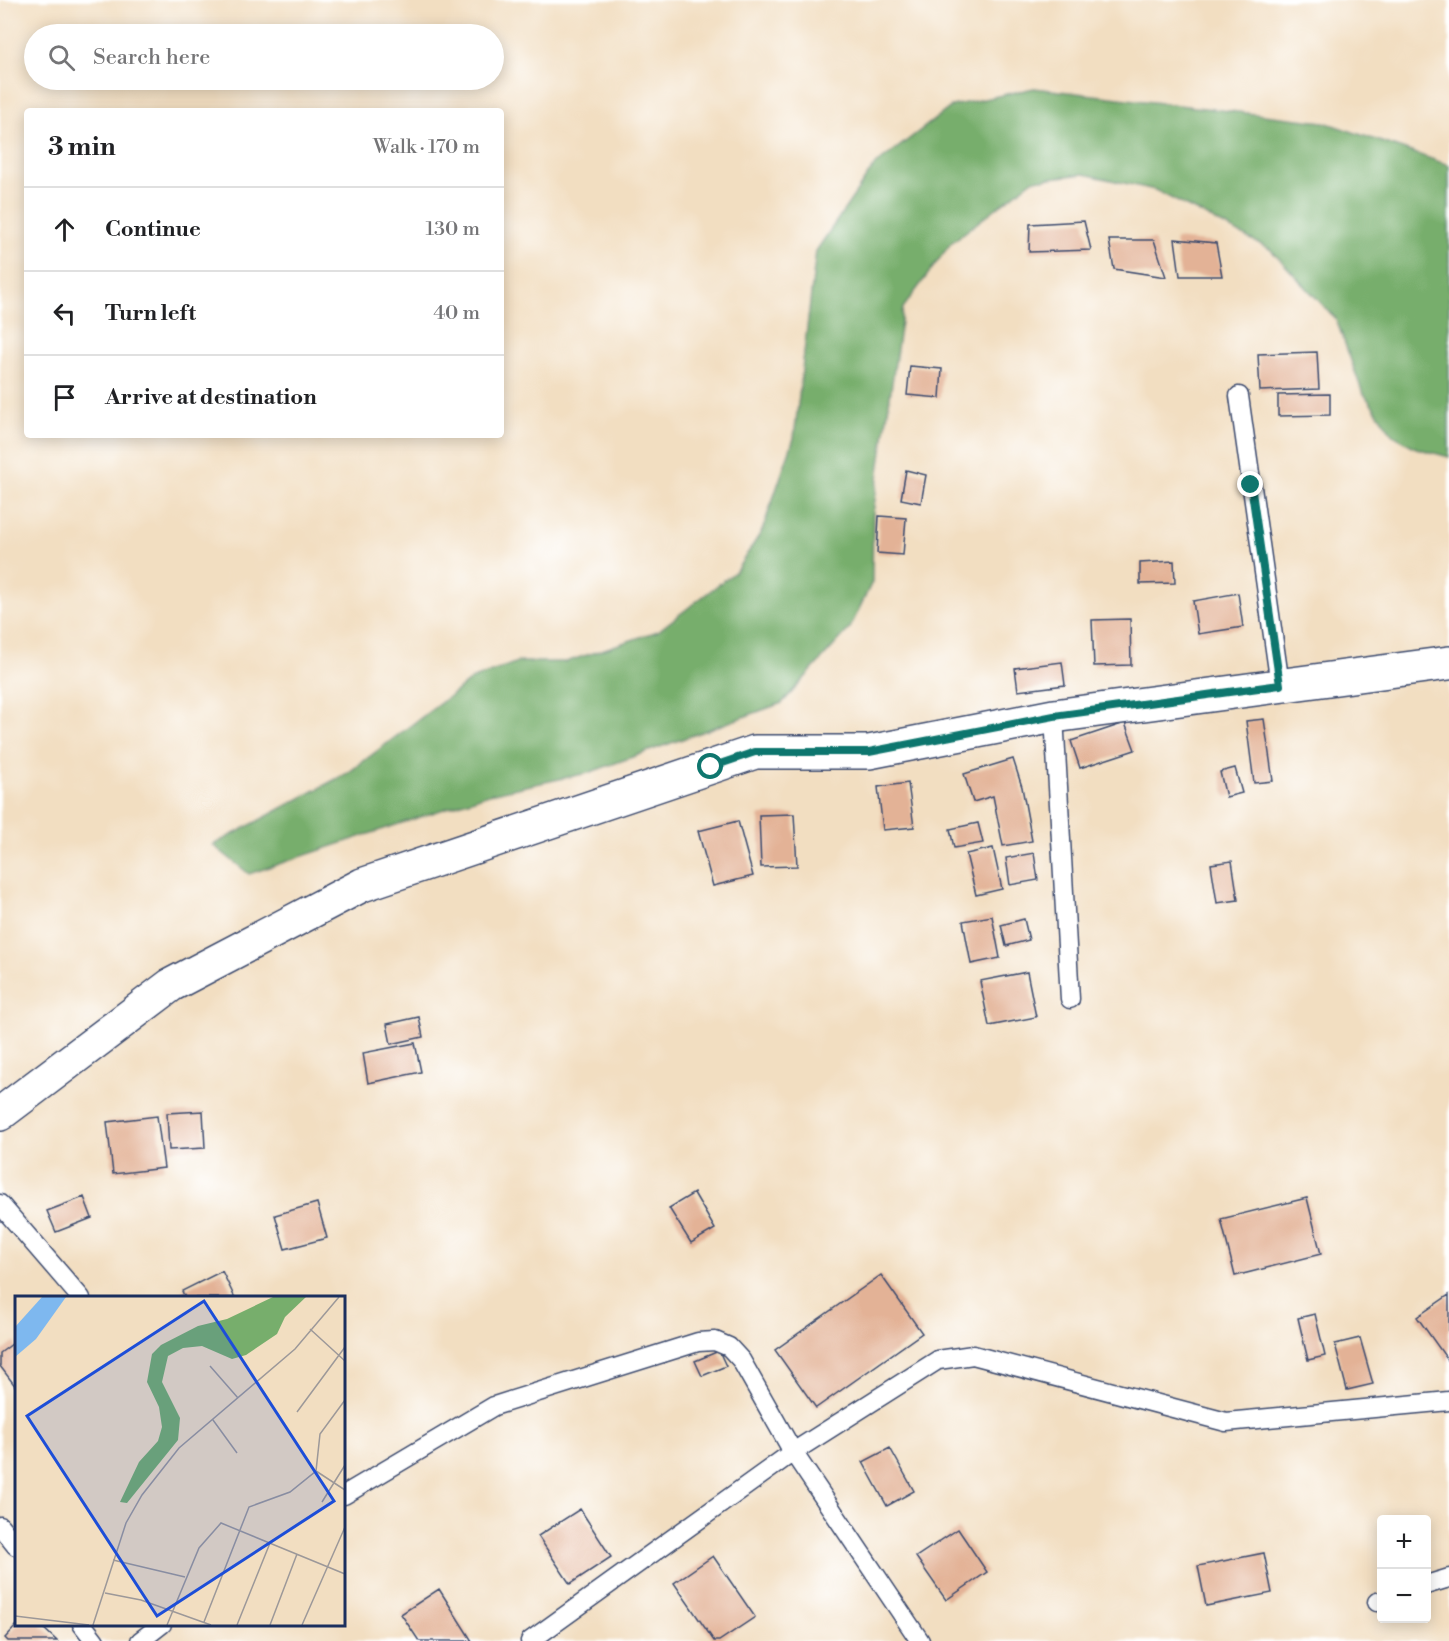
<!DOCTYPE html>
<html lang="en">
<head>
<meta charset="utf-8">
<style>
	body { margin:0; font-family:"Libre Bodoni",serif; background:#f2f2f2; color:#202124 }
	.controls { position:absolute; right:18px; bottom:18px; display:grid; overflow:hidden; border-radius:6px; box-shadow:0 3px 15px #0003 }
	.controls button { width:54px; height:54px; display:grid; place-items:center; padding:0; border:0; border-bottom:2px solid #e0e0e0; background:#fff; color:#202124; font:30px sans-serif }
	.stop { position:absolute; width:18px; height:18px; margin:-14px; border:4px solid #0f766e; border-radius:50%; background:#fff }
	.stop.end { background:#0f766e; border-color:#fff; box-shadow:0 2px 6px #0008 }
	.list { margin:0; padding:0; list-style:none }
	h2 { display:flex; justify-content:space-between; align-items:center; height:78px; margin:0; padding:0 24px; font-size:26px }
	h2 small { font-size:20px; font-weight:400; color:#757577 }
	.list li { display:grid; grid-template-columns:39px 1fr auto; gap:18px; align-items:center; box-sizing:border-box; height:84px; padding:0 24px; border-top:2px solid #e0e0e0 }
	.list b { display:block; font-size:22px; white-space:nowrap }
	.list em { font-size:20px; font-style:normal; color:#757577 }
	.icon { flex:none; width:33px; height:33px; fill:none; stroke:currentColor; stroke-width:2; stroke-linecap:round; stroke-linejoin:round }
	.map { position:relative; flex:none; width:1449px; height:1641px; overflow:hidden }
	.search { position:absolute; background:#fff; box-shadow:0 3px 15px #0003; left:24px; top:24px; width:480px; height:66px; display:flex; align-items:center; gap:15px; box-sizing:border-box; padding:0 21px; border-radius:33px; color:#757577; font-size:22px }
	.panel { position:absolute; background:#fff; box-shadow:0 3px 15px #0003; left:24px; top:108px; width:480px; height:330px; border-radius:6px }
	.map>svg:first-child { display:block }
	.forest { fill:#77ae6c; stroke:#496e65; stroke-width:1.5 }
	.building { fill:#e3b296 }
	.lines { fill:none; stroke-linecap:round; stroke-linejoin:round }
	.lane-casing { stroke:#3b496d; stroke-width:21 }
	.street-casing { stroke:#3b496d; stroke-width:36 }
	.lane { stroke:#fff; stroke-width:18 }
	.street { stroke:#fff; stroke-width:33 }
	.route { stroke:#0f766e; stroke-width:8 }
	.inset-road { fill:none; stroke:#9c9899; stroke-width:1.5 }
	.view { fill:#1d4ed8; fill-opacity:0.15; stroke:#1d4ed8; stroke-width:3 }
	.inset-edge { fill:none; stroke:#1b2f5e; stroke-width:3 }
</style>
</head>
<body>
<div class="map">
<svg width="1449" height="1641" viewBox="0 0 1449 1641">
	<rect width="100%" height="100%" fill="#fff"/>
	<filter id="ink" filterUnits="userSpaceOnUse"><feTurbulence type="fractalNoise" baseFrequency=".0167" numOctaves="2"/><feDisplacementMap in="SourceGraphic" scale="12" xChannelSelector="R" yChannelSelector="G"/><feConvolveMatrix kernelMatrix="1 2 1 2 8 2 1 2 1" color-interpolation-filters="sRGB"/></filter>
	<filter id="wash" filterUnits="userSpaceOnUse"><feTurbulence type="fractalNoise" baseFrequency=".008" numOctaves="4" result="noise"/><feDisplacementMap in="SourceGraphic" scale="24" xChannelSelector="R" yChannelSelector="G"/><feGaussianBlur stdDeviation="1.35" result="paint"/><feColorMatrix in="noise" values="0 0 0 0 0 0 0 0 0 0 0 0 0 0 0 0 0 1.4 0 .05"/><feComposite in="paint" operator="in"/></filter>
	<g filter="url(#wash)">
		<rect width="100%" height="100%" fill="#f2dec1"/>
		<path class="forest" d="M1034,88L1324,122L1449,165V457L1416,448L1393,435L1362,391L1336,319L1270,249L1155,190L1084,174L1033,180L951,243L903,308L873,513L872,582L850,628L782,703L588,773L489,794L249,874L213,845L349,772L471,680L517,662H566L658,631L736,571L762,531L794,438L816,251L874,166L952,106Z"/>
		<g id="blocks">
			<path class="building" d="M1084,221L1091,250L1029,252L1030,224Z
				M1175,239L1216,243L1222,276H1180Z
				M1109,240H1154L1166,277L1114,269Z
				M1317,352L1319,389L1260,391L1258,354Z
				M910,366L942,369L940,398L907,395Z
				M1330,394V415L1278,416V395Z
				M906,470L926,475L921,503L901,499Z
				M879,516L906,518L903,555L877,553Z
				M1174,561L1175,583L1140,584V563Z
				M1238,593L1243,627L1198,634L1193,601Z
				M1130,619L1131,665L1094,666L1092,620Z
				M1062,662L1065,685L1018,691L1015,668Z
				M1264,719L1273,781L1254,783L1246,721Z
				M1125,723L1135,750L1080,768L1071,741Z
				M1013,759L1022,787L1032,841L1003,846L993,796L973,802L964,774Z
				M1235,768L1242,793L1226,797L1220,772Z
				M908,783L914,827L883,830L878,787Z
				M794,814L797,866L761,867L759,815Z
				M738,821L753,876L713,886L698,831Z
				M978,823L983,843L954,848L950,829Z
				M993,848L1002,889L976,895L966,854Z
				M1034,853L1038,880L1010,885L1006,858Z
				M1232,861L1238,900L1217,903L1211,864Z
				M992,916L1000,958L971,964L963,921Z
				M1024,919L1029,940L1006,946L1001,925Z
				M1027,972L1036,1017L989,1026L980,981Z
				M419,1017L423,1037L391,1044L387,1024Z
				M415,1043L421,1072L368,1083L363,1053Z
				M203,1111L205,1148L169,1150L167,1113Z
				M157,1116L164,1168L113,1174L107,1122Z
				M694,1193L715,1229L691,1243L669,1208Z
				M84,1197L92,1218L56,1232L47,1211Z
				M1307,1198L1321,1254L1235,1276L1221,1219Z
				M317,1203L327,1238L285,1249L275,1215Z
				M222,1271L235,1298H185L182,1291Z
				M881,1275L922,1333L816,1408L775,1350Z
				M1449,1295V1362L1417,1317Z
				M1315,1314L1325,1356L1308,1360L1298,1318Z
				M1360,1338L1373,1384L1347,1390L1335,1344Z
				M16,1341V1387L0,1366V1353Z
				M719,1351L726,1366L702,1376L695,1361Z
				M890,1448L914,1491L887,1506L863,1462Z
				M580,1509L611,1557L570,1584L538,1536Z
				M958,1529L987,1572L946,1600L916,1557Z
				M1264,1553L1272,1593L1206,1606L1198,1566Z
				M713,1556L755,1617L719,1641H714L674,1583Z
				M439,1589L472,1641H419L401,1614Z
				M18,1624H39L57,1641H8L5,1638Z"/>
		</g>
	</g>
	<g filter="url(#ink)">
		<use href="#blocks" fill-opacity="0" stroke="#3b496d" stroke-width="1.5"/>
		<g class="lines">
			<g class="lane-casing">
				<path id="lane" d="M1239,396L1280,685
					M1054,716L1070,999
					M0,1204L81,1298
					M344,1495L494,1406L698,1342L715,1341L729,1347L741,1360L793,1452L920,1641
					M0,1526L16,1546
					M1426,1585L1449,1578
					M1377,1602L1382,1601
					M82,1624L95,1641
					M140,1641L162,1624
					M530,1641L793,1452L938,1360L973,1355L1226,1422L1449,1401"/>
			</g>
			<g class="street-casing">
				<path id="street" d="M0,1114L171,985L362,885L755,752H869L1054,716L1449,663"/>
			</g>
			<use href="#lane" class="lane"/>
			<use href="#street" class="street"/>
		</g>
	</g>
	<g class="lines" filter="url(#ink)">
		<path class="route" d="M711,767L755,752H869L1054,716L1280,685L1251,485"/>
	</g>
	<g transform="translate(15 1296)">
		<rect width="330" height="330" fill="#f2dec1"/>
		<path d="M258,1H291L270,21L262,38L231,59L217,63L187,50L168,52L153,60L147,86L165,122L163,144L112,207L105,206L124,166L143,145L147,131L144,111L132,86L137,58L146,49L183,30L212,23Z" fill="#77ae6c"/>
		<path d="M27,1H51L21,43L0,61V31Z" fill="#7eb8ef"/>
		<path class="inset-road" d="M295,33L330,65M195,70L223,102M282,116L330,51M198,124L222,157M301,175L330,194M307,206L330,169M98,264L170,281M90,297L126,304L196,329M0,320L74,329M189,326L234,211L275,196L301,175L305,138L330,104M78,329L111,227L127,199L164,152L280,53L324,1M152,329L184,252L206,227L330,278M222,329L255,247M255,329L282,258M287,329L330,231"/>
		<path class="view" d="M189,5L319,205L142,320L12,120Z"/>
		<rect width="330" height="330" class="inset-edge"/>
	</g>
</svg>
<div class="controls">
<button>+</button>
<button>−</button>
</div>
<div class="stop" style="left:711px;top:767px"></div>
<div class="stop end" style="left:1251px;top:485px"></div>
<div class="search"><svg class="icon" aria-label="search" viewBox="0 0 24 24"><circle cx="10" cy="10" r="6"/><path d="M15 15l6 6"/></svg>Search here</div>
<section class="panel">
<h2>3 min<small>Walk · 170 m</small></h2>
<ul class="list">
<li><svg class="icon" aria-label="ahead" viewBox="0 0 24 24"><path d="M12 20V5M6 11l6-6 6 6"/></svg><div><b>Continue</b></div><em>130 m</em></li>
<li><svg class="icon" aria-label="left" viewBox="0 0 24 24"><path d="M17 20v-9H6M10 6l-5 5 5 5"/></svg><div><b>Turn left</b></div><em>40 m</em></li>
<li><svg class="icon" aria-label="arrive" viewBox="0 0 24 24"><path d="M6 21V4h12l-3 4 3 4H6"/></svg><div><b>Arrive at destination</b></div></li>
</ul>
</section>
</div>
</body>
</html>
